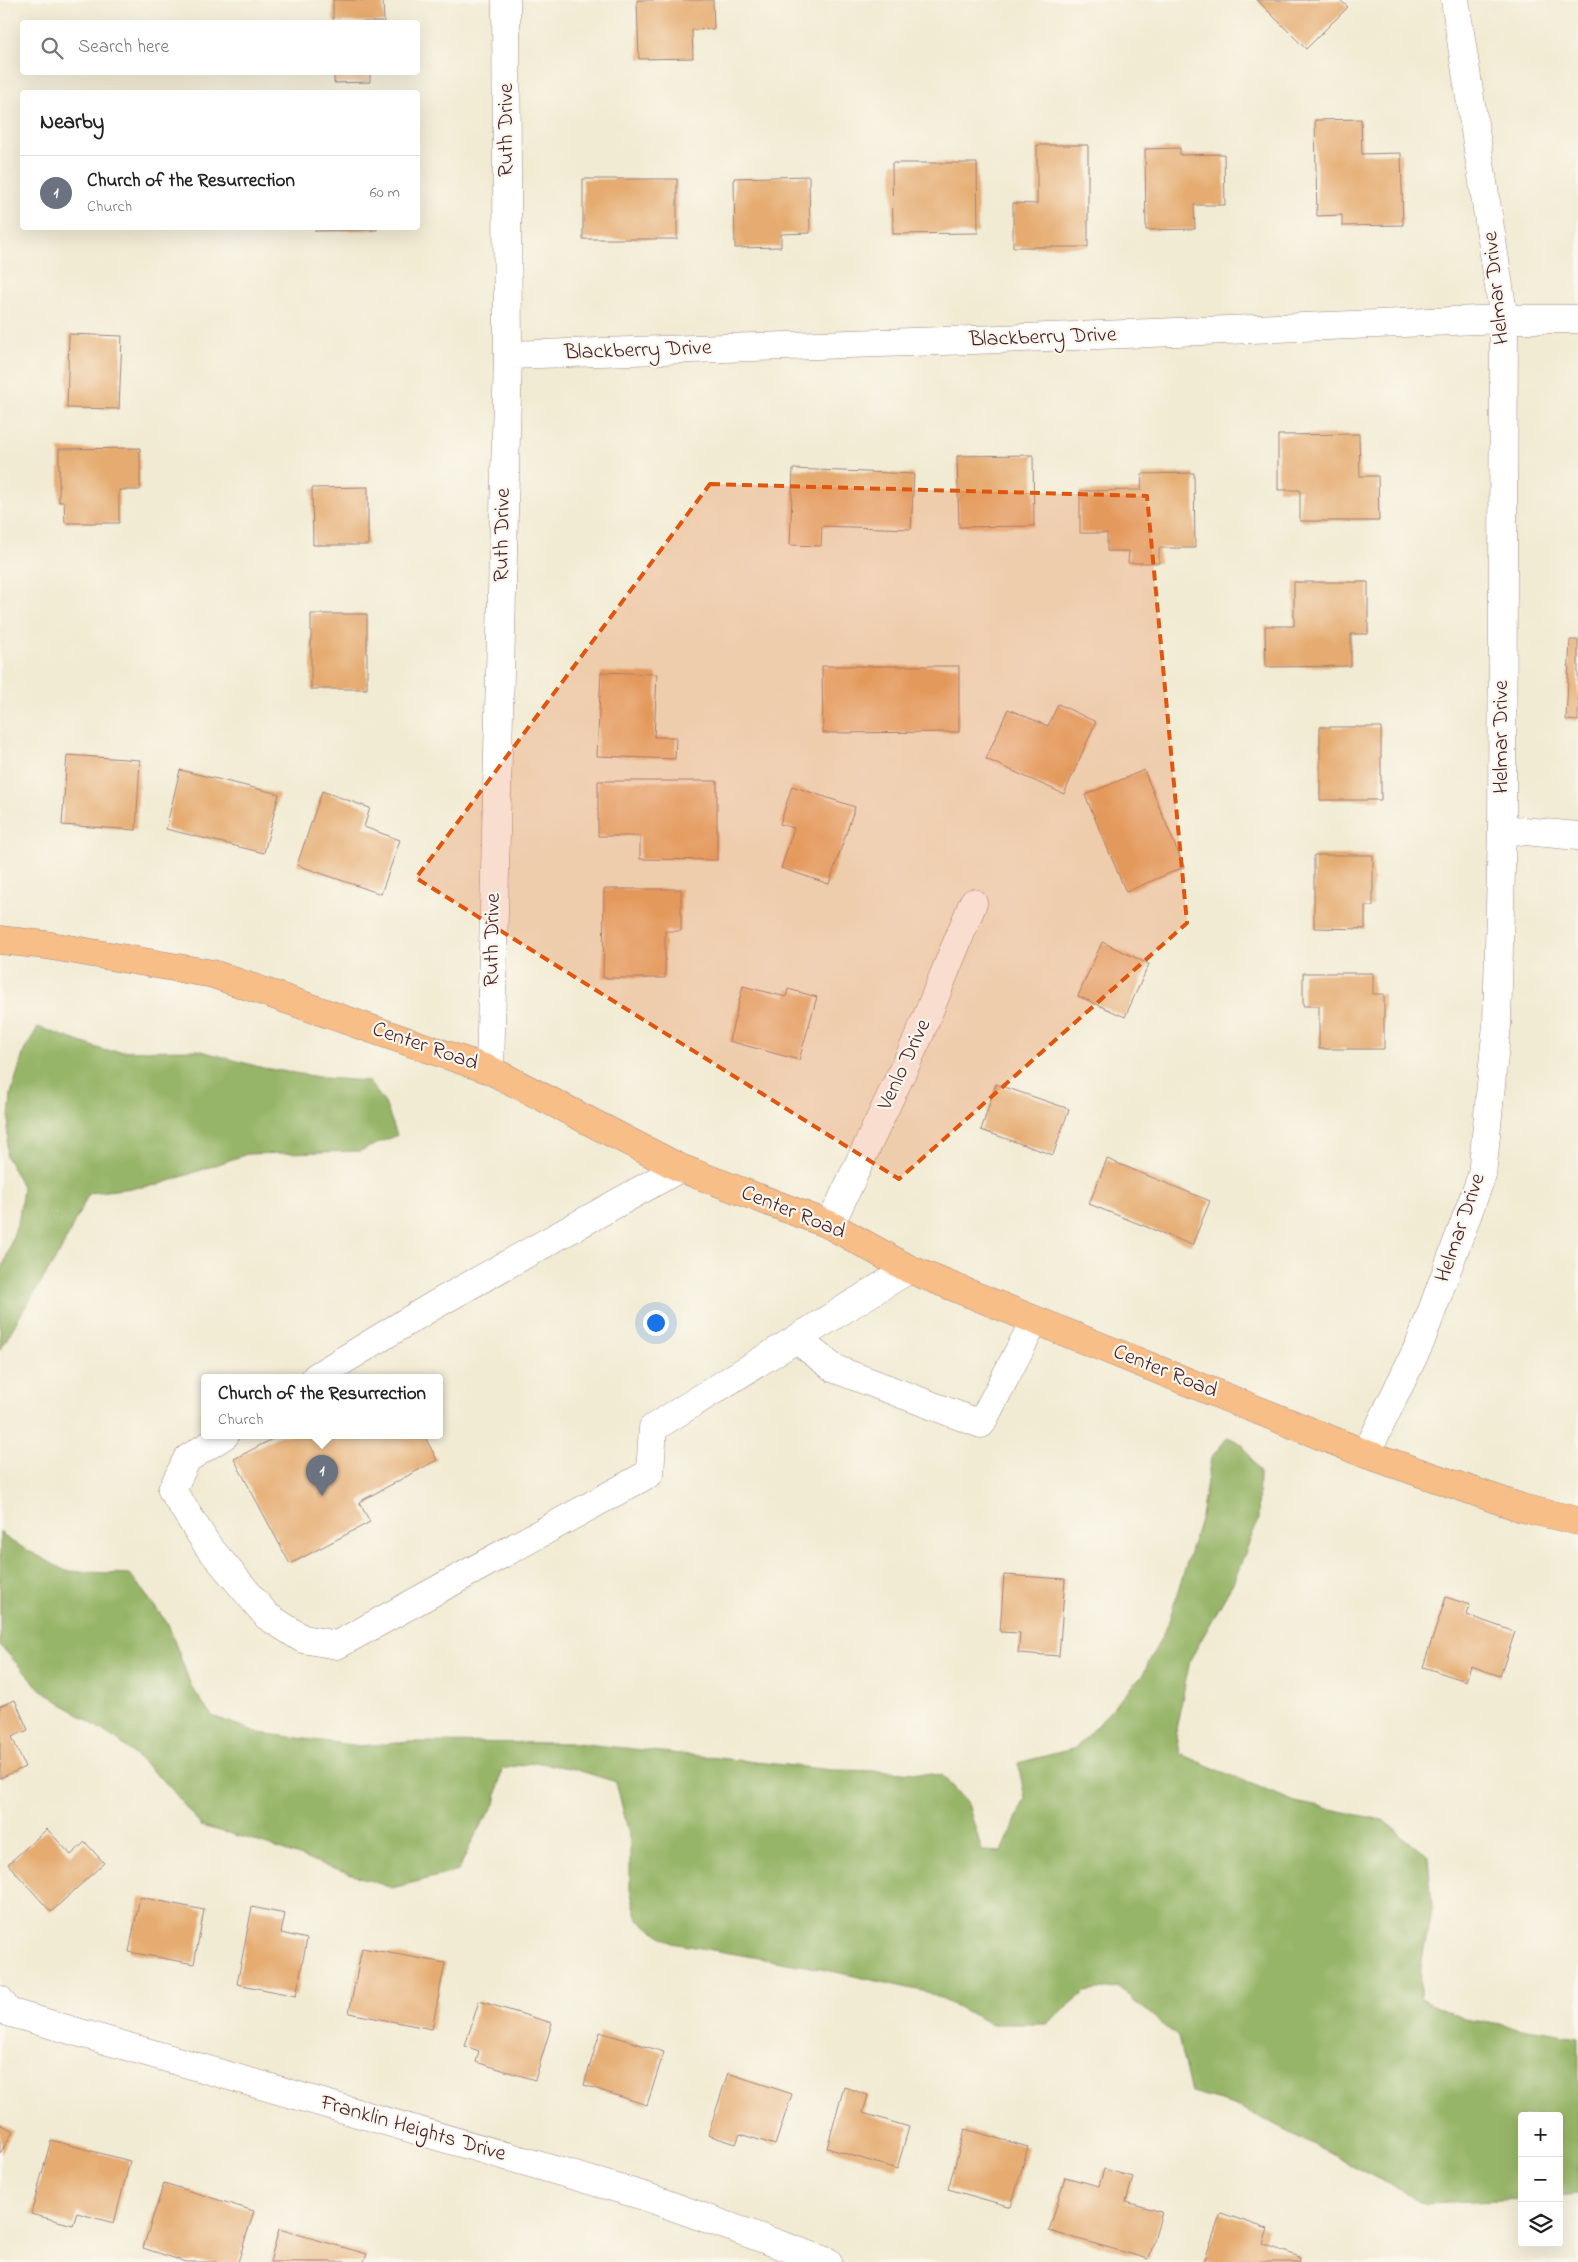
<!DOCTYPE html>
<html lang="en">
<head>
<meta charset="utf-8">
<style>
	body { margin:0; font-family:"Indie Flower",sans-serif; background:#f6f6f6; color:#222 }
	.controls { position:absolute; right:15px; bottom:15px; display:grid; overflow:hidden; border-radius:5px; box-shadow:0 5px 20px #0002 }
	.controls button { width:45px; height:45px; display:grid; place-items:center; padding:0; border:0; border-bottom:1px solid #e0e0e0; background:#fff; color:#222; font:25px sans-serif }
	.you { position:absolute; left:655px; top:1322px; width:18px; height:18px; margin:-12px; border:4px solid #fff; border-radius:50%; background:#1a73e8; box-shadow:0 0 0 8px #1a73e833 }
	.badge { display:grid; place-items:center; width:32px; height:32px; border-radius:50%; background:#ea580c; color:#fff; font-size:16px; font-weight:700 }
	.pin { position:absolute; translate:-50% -41px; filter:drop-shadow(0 1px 2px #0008) }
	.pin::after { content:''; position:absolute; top:26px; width:18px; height:15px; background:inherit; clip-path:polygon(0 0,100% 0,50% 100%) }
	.popup { position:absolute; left:201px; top:1374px; width:242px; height:65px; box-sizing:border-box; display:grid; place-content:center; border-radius:5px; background:#fff; filter:drop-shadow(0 1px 4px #0005); font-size:16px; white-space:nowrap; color:#767676 }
	.popup b { font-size:19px; color:#222 }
	.popup::after { content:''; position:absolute; left:50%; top:100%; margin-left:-10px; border:10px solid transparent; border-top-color:#fff }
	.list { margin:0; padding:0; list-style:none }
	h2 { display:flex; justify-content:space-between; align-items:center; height:65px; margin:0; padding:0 20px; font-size:21px }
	h2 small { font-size:16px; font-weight:400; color:#767676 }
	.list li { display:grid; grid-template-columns:32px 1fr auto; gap:15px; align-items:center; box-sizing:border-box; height:75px; padding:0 20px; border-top:1px solid #e0e0e0 }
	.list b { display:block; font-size:19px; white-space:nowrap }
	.list p { margin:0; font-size:16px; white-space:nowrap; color:#767676 }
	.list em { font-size:16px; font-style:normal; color:#767676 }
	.icon { flex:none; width:28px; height:28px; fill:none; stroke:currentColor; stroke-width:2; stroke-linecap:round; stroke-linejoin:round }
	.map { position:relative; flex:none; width:1578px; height:2262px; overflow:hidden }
	.search { position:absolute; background:#fff; box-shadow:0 5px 20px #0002; left:20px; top:20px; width:400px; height:55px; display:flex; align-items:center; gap:12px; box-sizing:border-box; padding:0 18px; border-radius:5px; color:#767676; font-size:19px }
	.panel { position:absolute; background:#fff; box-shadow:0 5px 20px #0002; left:20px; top:90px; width:400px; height:140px; border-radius:5px }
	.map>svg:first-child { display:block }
	.forest { fill:#97b568; stroke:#706a4a }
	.building { fill:#e5ab6f }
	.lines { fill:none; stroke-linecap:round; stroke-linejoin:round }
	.minor-casing { stroke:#9e857f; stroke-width:29 }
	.major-casing { stroke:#9e857f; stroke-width:29 }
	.minor { stroke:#fff; stroke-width:28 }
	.major { stroke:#f7be88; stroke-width:28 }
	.marked { fill:#e0560e; fill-opacity:0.2; stroke:#e0560e; stroke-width:4; stroke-dasharray:10 6; stroke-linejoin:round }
	.labels { text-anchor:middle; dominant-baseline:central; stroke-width:4.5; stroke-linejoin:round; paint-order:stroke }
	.street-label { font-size:22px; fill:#4a1f2b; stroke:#fbf7ec }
</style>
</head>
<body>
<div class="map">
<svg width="1578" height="2262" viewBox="0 0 1578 2262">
	<rect width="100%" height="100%" fill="#fbf7ec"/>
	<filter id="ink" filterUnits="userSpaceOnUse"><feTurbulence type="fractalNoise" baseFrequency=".02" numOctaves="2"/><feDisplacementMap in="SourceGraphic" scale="10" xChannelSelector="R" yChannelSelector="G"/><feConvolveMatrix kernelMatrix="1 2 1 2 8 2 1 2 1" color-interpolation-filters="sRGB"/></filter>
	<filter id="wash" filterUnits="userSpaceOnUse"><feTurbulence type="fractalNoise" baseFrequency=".0096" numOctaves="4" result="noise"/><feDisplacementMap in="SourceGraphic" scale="20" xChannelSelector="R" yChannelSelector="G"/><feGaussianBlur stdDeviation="1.12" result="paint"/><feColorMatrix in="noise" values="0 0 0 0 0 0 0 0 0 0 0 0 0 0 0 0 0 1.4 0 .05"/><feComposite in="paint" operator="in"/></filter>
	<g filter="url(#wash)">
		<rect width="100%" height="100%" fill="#f1ebd3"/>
		<path class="forest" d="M38,1027L106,1051L198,1050L263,1068L325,1078L368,1081L385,1103L397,1135L360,1151L247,1154L158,1185L89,1193L60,1252L19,1317L0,1351V1276L19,1218L23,1188L6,1156L11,1094L24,1051Z
			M1228,1437L1242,1444L1259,1472L1258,1520L1234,1581L1190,1660L1176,1729L1180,1754L1295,1802L1383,1820L1428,1857L1432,1905L1421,1966L1420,1999L1464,2019L1578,2037V2194L1559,2196V2116H1522V2199L1426,2203L1235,2105L1191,2093L1178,2037L1118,1987L1085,1992L1046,2024H992L927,1992L822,1969L672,1943L638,1920L630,1890V1838L616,1782L574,1769L535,1762L502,1769L495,1804L477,1831L458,1871L392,1888L250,1839L201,1826L169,1786L120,1742L40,1689L0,1645V1531L9,1540L66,1571L130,1574L168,1624L191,1686L212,1716L259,1733L360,1746L409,1742L576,1743L832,1770L889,1771L942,1775L968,1804L982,1851L1002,1852L1025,1798L1018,1763L1076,1748L1142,1676L1168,1624L1201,1516L1211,1458Z"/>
		<g id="blocks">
			<path class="building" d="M333,0H383L384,22H333Z
				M637,0H713L714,29L692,30L693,58L639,59Z
				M1257,0H1340L1348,7L1306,49Z
				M334,72H370V82L334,83Z
				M1361,119L1362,154L1401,153L1403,225L1342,226V215L1317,216L1315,120Z
				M1037,145H1088V247H1013V203L1037,204Z
				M1180,148V155L1224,154L1225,205H1194L1195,229L1146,230L1145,149Z
				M892,163H977L978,233L893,234Z
				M809,176L810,233L781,234V247L735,248L734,178Z
				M583,179H677V239H583Z
				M315,228H377V230L315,231Z
				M69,334L122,336L119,409L67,408Z
				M1359,434L1360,476H1378L1379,521H1300V490H1278V435Z
				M140,448V490H119V523H65L64,502H59V449Z
				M1033,455L1034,526L959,527L957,456Z
				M793,469L914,474L911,529L822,526L821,546L790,545Z
				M1194,473L1195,548H1159V563H1128L1129,551H1107V533H1080V491L1141,490L1142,474Z
				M368,487V545H313L312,488Z
				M1294,582H1368V634H1351V666L1266,667L1265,626H1294Z
				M311,614H367V689H311Z
				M1570,640H1578V721L1566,720Z
				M822,666H959V732L823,733Z
				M601,672L657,674L654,737H676L675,759L597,756Z
				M1058,704L1096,722L1064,794L986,759L1008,709L1048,726Z
				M1320,727H1381V800H1320Z
				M67,755L140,760L136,830L62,825Z
				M180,770L279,794L264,853L166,829Z
				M1144,770L1184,867L1126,892L1085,795Z
				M598,781H717V860L640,859V836H598Z
				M792,786L855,807L829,884L781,868L794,828L780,824Z
				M322,791L370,808L364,827L400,840L381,894L297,865Z
				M1314,855H1373V906H1365V929L1314,928Z
				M604,889H681V931H665V978H603Z
				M1102,942L1149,964L1125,1017L1078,996Z
				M1303,973H1373V994H1384V1049H1319V1006H1303Z
				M743,986L786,997L788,989L817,997L799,1060L729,1041Z
				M996,1084L1069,1109L1053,1155L981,1130Z
				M1107,1159L1210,1201L1192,1245L1089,1204Z
				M280,1435H424L437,1460L359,1502L370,1522L290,1564L234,1459Z
				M1004,1575L1065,1579L1059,1656L1018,1653L1020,1633L1000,1632Z
				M1446,1597L1470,1605L1467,1615L1515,1632L1500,1676L1471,1666L1466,1681L1423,1667Z
				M15,1700L28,1730L12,1737L25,1767L0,1778V1706Z
				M47,1829L71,1855L85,1842L104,1863L51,1912L8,1864Z
				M140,1897L204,1910L194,1964L129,1952Z
				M252,1907L285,1914L281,1933L307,1939L296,1996L237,1984Z
				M362,1948L445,1963L432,2029L349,2013Z
				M479,2001L552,2023L535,2080L476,2062L479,2051L465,2046Z
				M600,2032L664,2052L647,2105L584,2085Z
				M728,2073L792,2094L775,2145L740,2134L736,2144L708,2135Z
				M844,2087L868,2095L863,2113L909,2127L897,2169L827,2148Z
				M0,2124L13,2131L0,2154Z
				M965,2129L1028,2147L1011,2207L948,2189Z
				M51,2140L130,2161L114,2223L77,2213L73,2225L31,2214Z
				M1104,2169L1133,2177L1126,2202L1162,2212L1149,2259L1049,2231L1065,2177L1099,2186Z
				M164,2183L254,2211L238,2262H186L143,2248Z
				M1221,2213L1268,2229L1263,2244L1300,2257L1299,2262H1204Z
				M279,2229L367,2254L364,2262H270Z"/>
		</g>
	</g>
	<g filter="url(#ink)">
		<use href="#blocks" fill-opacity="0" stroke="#9e857f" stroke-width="1"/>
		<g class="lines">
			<g class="minor-casing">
				<path id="minor" d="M508,355L974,340L1504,319H1578
					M1502,829L1578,836
					M490,1070L508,355L506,0
					M830,1225L919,1036L973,903
					M796,1339L835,1369L981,1424L1035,1320
					M316,1377L431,1307L680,1168
					M225,1435L187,1459L172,1490L208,1546L267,1616L303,1639L337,1645L650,1473L653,1428L909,1269
					M1366,1454L1420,1343L1482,1175L1497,1025L1502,829L1504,319L1455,0
					M0,2000L8,2012L644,2196L828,2262"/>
			</g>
			<g class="major-casing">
				<path id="major" d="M0,940L46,945L213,974L490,1070L680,1168L830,1225L909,1269L1366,1454L1522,1508L1578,1521"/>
			</g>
			<use href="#minor" class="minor"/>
			<use href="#major" class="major"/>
		</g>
	</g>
	<path class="marked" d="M710,484L1147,496L1187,923L899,1179L416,878Z"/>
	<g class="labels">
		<g class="street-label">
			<text transform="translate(507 130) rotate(-90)">Ruth Drive</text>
			<text transform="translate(1497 288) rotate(-96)">Helmar Drive</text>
			<text transform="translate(1043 338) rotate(-2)">Blackberry Drive</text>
			<text transform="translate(638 351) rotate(-2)">Blackberry Drive</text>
			<text transform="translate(503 535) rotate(-89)">Ruth Drive</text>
			<text transform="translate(1502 737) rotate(-90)">Helmar Drive</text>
			<text transform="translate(493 940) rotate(-89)">Ruth Drive</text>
			<text transform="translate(425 1047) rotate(19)">Center Road</text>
			<text transform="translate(905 1065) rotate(-65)">Venlo Drive</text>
			<text transform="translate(793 1213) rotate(22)">Center Road</text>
			<text transform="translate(1461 1228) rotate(-71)">Helmar Drive</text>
			<text transform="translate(1165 1372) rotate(22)">Center Road</text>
			<text transform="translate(413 2129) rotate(16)">Franklin Heights Drive</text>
		</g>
	</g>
</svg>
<div class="controls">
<button>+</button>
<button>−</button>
<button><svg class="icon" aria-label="layers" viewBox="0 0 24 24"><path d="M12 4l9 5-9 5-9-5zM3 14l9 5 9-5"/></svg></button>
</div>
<div class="you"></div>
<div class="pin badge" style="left:322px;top:1496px;background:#6b7280">1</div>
<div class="popup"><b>Church of the Resurrection</b>Church</div>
<div class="search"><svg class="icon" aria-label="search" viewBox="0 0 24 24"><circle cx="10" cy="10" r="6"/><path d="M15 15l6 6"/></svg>Search here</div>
<section class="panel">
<h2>Nearby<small></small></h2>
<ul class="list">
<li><span class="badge" style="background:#6b7280">1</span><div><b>Church of the Resurrection</b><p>Church</p></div><em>60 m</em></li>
</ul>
</section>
</div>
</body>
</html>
